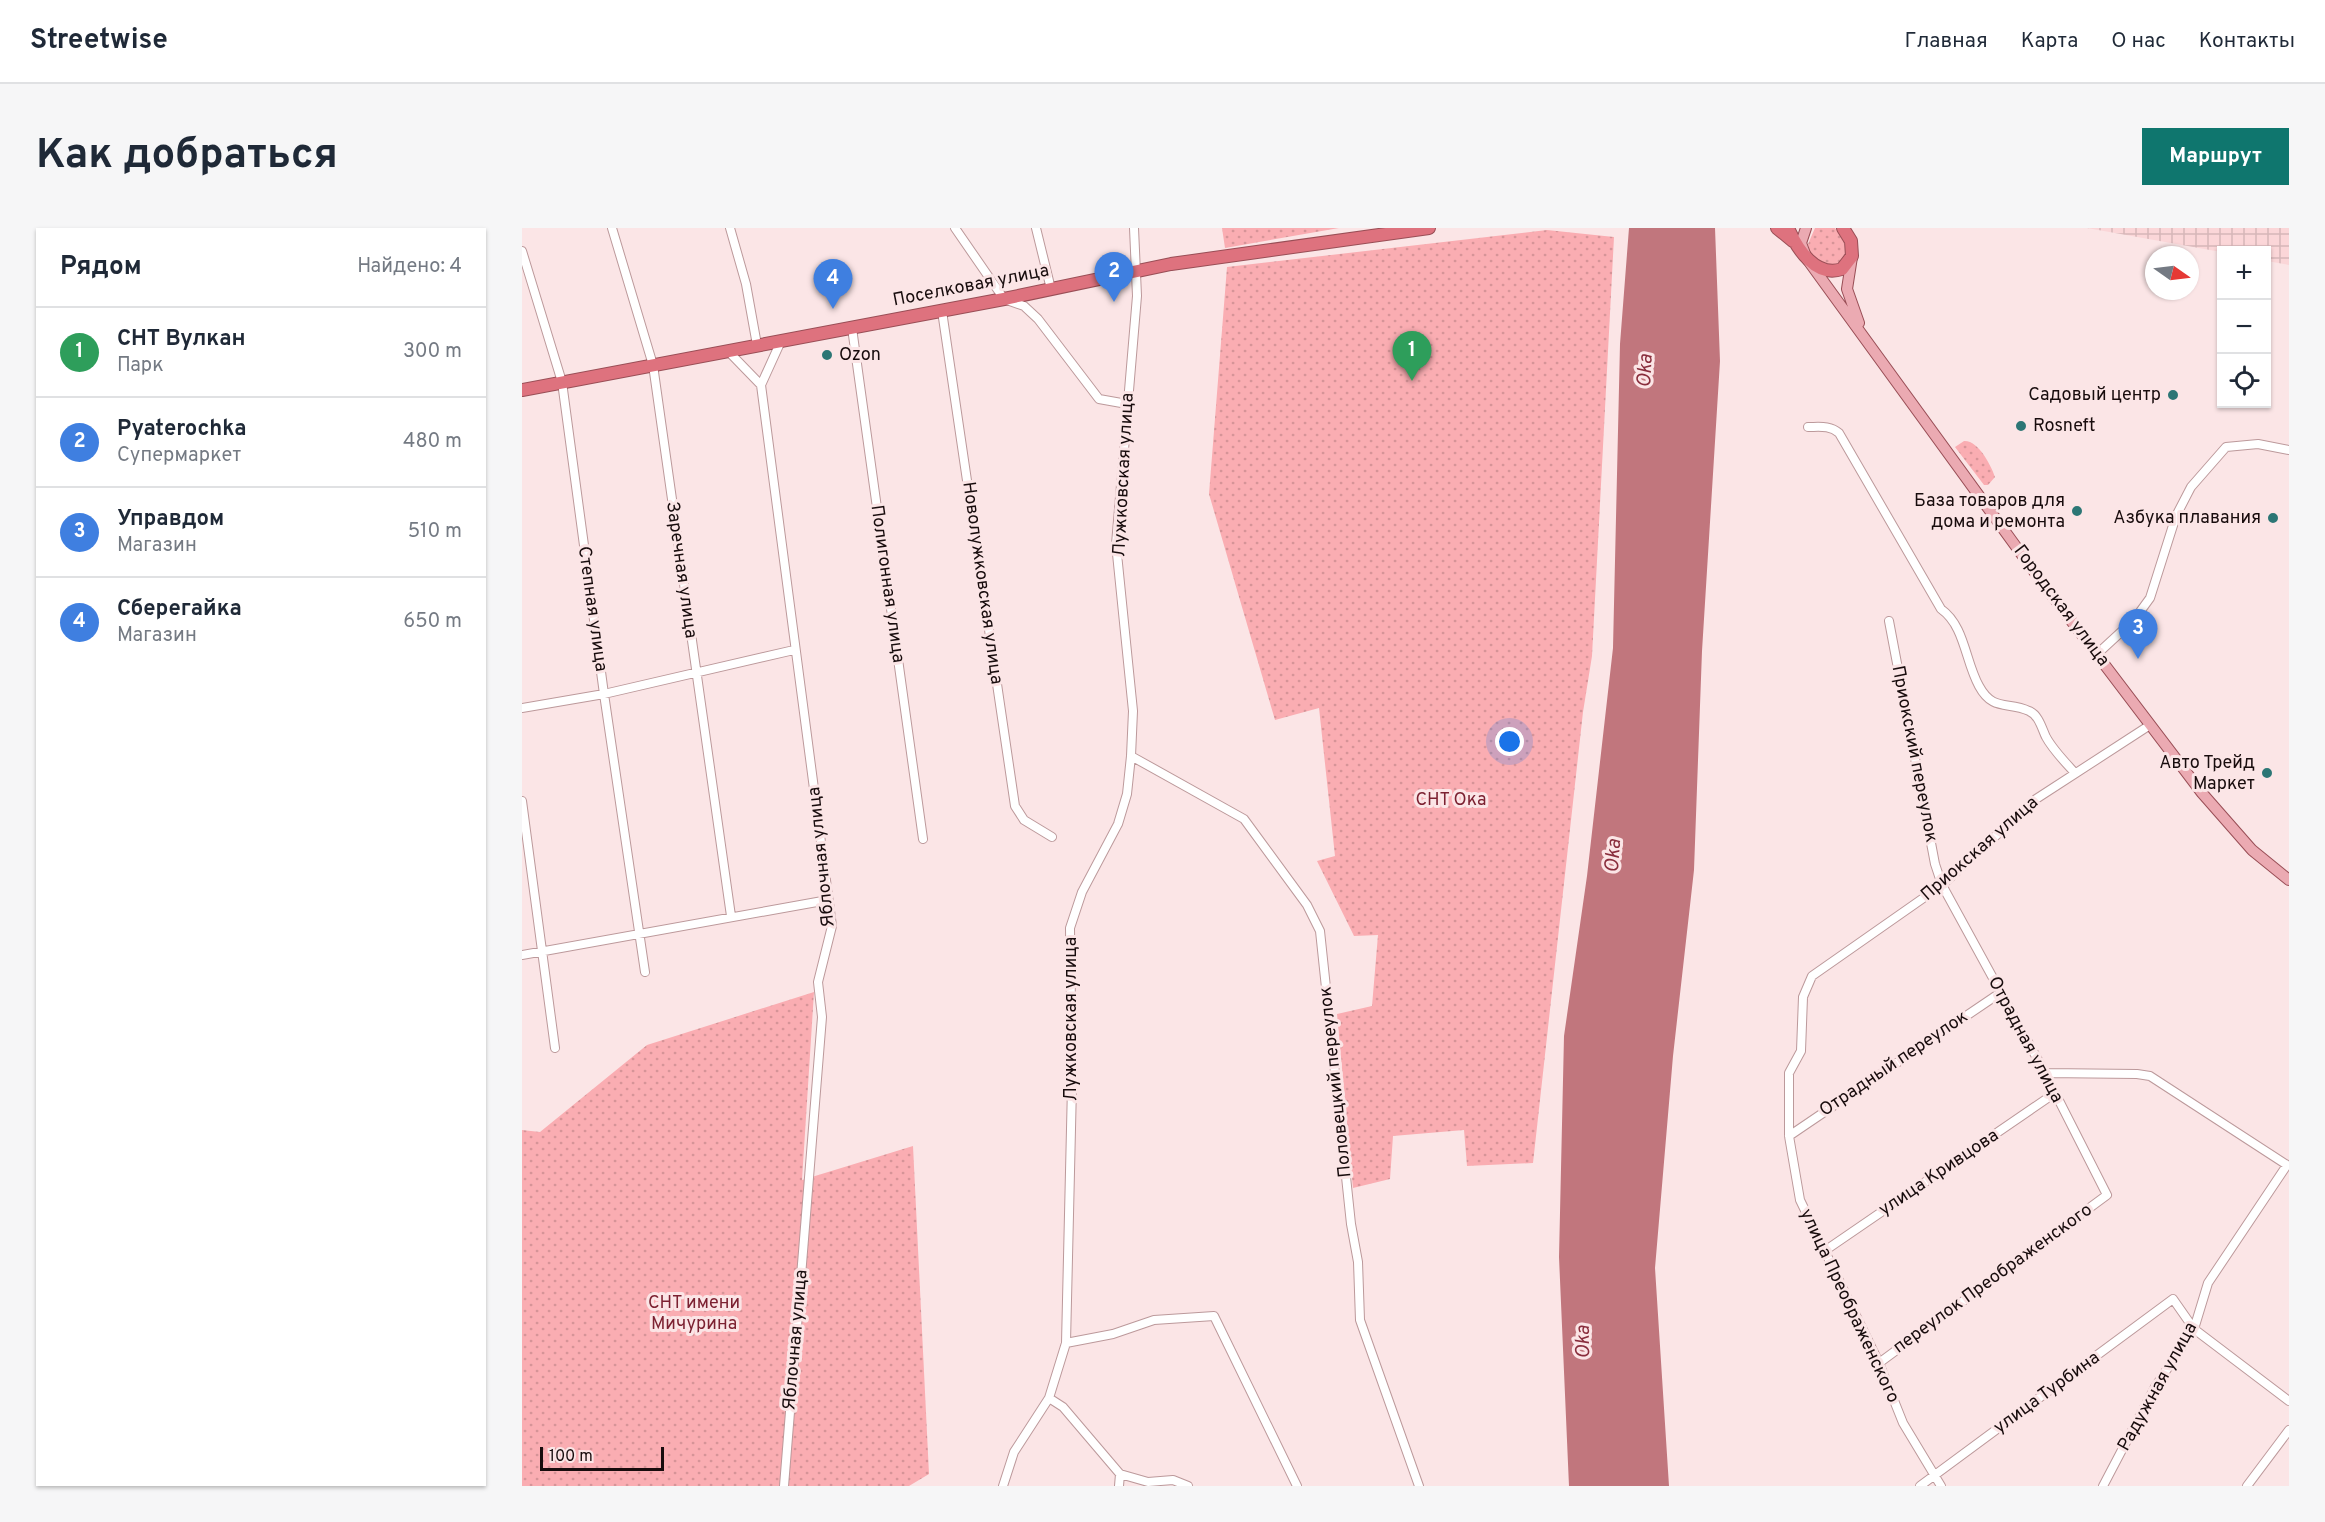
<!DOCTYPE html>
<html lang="ru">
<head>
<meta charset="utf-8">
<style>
	body { margin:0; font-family:Overpass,sans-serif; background:#f6f6f7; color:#1f2937 }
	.controls { position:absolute; right:18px; top:18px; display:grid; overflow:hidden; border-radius:0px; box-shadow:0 2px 4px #0004 }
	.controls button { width:54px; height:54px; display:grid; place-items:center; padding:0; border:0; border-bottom:2px solid #e0e1e3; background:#fff; color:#1f2937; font:30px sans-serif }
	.compass { position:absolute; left:1623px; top:18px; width:54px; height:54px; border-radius:50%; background:#fff; box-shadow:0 2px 4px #0004; rotate:104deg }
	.scale { position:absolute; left:18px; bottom:15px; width:124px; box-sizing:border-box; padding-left:6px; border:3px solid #180c0d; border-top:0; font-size:16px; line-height:21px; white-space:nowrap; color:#180c0d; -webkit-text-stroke:4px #fbe5e6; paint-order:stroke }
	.you { position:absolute; left:988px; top:514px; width:21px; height:21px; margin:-15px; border:4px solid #fff; border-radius:50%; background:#1a73e8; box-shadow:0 0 0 9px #1a73e833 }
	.badge { display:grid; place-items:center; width:39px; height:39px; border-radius:50%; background:#0f766e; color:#fff; font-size:20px; font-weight:700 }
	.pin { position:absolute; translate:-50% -50px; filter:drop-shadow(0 2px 3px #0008) }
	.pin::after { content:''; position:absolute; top:32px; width:21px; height:18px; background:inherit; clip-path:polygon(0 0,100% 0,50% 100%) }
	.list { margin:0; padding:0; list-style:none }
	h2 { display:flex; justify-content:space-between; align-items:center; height:78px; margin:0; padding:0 24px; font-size:26px }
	h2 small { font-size:20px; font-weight:400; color:#747a83 }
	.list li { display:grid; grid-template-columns:39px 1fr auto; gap:18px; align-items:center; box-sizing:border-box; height:90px; padding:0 24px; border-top:2px solid #e0e1e3 }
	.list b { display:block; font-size:22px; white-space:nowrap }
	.list p { margin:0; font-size:20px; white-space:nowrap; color:#747a83 }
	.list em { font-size:20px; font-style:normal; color:#747a83 }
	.icon { flex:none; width:33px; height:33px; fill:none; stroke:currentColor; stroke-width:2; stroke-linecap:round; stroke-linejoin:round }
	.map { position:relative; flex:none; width:1767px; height:1258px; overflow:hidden; border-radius:0px }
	header { display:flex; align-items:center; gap:36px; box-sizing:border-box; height:84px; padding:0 30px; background:#fff; border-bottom:2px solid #e0e1e3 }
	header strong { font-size:28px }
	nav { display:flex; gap:33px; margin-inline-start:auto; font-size:21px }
	.intro { display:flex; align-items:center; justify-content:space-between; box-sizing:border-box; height:144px; padding:0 36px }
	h1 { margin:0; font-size:42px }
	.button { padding:15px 27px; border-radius:0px; background:#0f766e; color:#fff; font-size:21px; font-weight:700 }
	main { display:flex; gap:36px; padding:0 36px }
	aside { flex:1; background:#fff; border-radius:0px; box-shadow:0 2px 4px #0004 }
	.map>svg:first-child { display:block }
	.industrial { fill:url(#industrial-grid) }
	.grass { fill:url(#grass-dots) }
	.water { fill:#c1767d }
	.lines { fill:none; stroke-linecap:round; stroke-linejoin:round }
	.minor-casing { stroke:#bc999b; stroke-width:10 }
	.major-casing { stroke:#994e56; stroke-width:12 }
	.highway-casing { stroke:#994e56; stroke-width:14 }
	.minor { stroke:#fff; stroke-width:8 }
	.major { stroke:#ebaab2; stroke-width:10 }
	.highway { stroke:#de727e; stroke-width:12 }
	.poi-dot { fill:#2c7675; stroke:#fbe5e6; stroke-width:2 }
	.labels { text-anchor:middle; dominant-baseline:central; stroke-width:6; stroke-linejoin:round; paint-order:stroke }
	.street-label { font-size:18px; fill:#180c0d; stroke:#fbe5e6 }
	.poi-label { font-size:18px; fill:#180c0d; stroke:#fbe5e6; text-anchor:end }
	.park-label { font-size:18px; fill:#7c2131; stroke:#fbe5e6 }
	.water-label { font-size:20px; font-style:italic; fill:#892d3c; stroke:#fbe5e6 }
</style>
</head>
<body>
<header>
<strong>Streetwise</strong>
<nav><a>Главная</a><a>Карта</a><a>О нас</a><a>Контакты</a></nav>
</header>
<div class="intro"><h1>Как добраться</h1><a class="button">Маршрут</a></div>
<main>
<aside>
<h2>Рядом<small>Найдено: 4</small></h2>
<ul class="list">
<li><span class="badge" style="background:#2e9e5b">1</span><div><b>СНТ Вулкан</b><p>Парк</p></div><em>300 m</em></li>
<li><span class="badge" style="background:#3f7fe0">2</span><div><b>Pyaterochka</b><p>Супермаркет</p></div><em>480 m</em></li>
<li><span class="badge" style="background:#3f7fe0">3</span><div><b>Управдом</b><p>Магазин</p></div><em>510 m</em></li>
<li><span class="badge" style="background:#3f7fe0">4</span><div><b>Сберегайка</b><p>Магазин</p></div><em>650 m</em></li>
</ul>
</aside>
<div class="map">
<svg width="1767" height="1258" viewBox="0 0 1767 1258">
	<defs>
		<pattern id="industrial-grid" width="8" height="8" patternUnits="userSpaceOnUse" patternTransform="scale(1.5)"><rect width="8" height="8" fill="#fbd6d8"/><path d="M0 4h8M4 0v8" fill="none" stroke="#d6b6b8"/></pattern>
		<pattern id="grass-dots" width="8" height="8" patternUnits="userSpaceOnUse" patternTransform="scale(1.5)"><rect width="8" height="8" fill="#faadb2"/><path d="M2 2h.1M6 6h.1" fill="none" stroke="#d69498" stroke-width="1.8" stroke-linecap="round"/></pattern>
	</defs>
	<rect width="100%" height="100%" fill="#fbe5e6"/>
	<path class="industrial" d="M1565,0H1767V37L1745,33L1744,22L1699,24Z"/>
	<path class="grass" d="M700,0H817L703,20Z
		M1293,0H1313L1324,14L1325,28L1315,38C1300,37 1288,31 1286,16Z
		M1025,2L1092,9L1070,428L1061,484L1011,935L945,938L942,902L871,908L868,951L831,960L815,786L850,778L856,707L832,708L795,633L813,628L797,480L753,492L687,266L705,39Z
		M1442,213C1456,212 1469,237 1473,249L1466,257H1462L1433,219Z
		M292,764L280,952L391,918L407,1246L387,1258H0V902L18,904L125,817Z"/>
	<path class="water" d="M1107,0H1193L1198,133L1180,423L1172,642L1151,828L1133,1040L1147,1258H1047L1037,1029L1042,808L1065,648L1091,420L1098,116Z"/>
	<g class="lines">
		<g class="minor-casing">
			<path id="minor" d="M90,0L131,137L209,688
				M208,0L224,56L235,117
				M433,0L482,71L502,78L516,91L577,171L605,176
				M514,0L529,61
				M0,23L40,154L82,466L123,744
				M420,83L493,578L502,592L530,609
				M330,100L401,611
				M259,113L239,157L310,698L296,754L300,789L262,1258
				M206,123L239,157
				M1286,199C1297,199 1308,197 1317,205L1419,381C1443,398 1443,433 1457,458C1471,484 1486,473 1507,483C1517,487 1520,501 1524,509C1531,522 1543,534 1553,545
				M1574,427L1612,392L1628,370L1654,288L1669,259L1704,219L1736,216L1767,222
				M0,480L82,466L272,422
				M609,528L722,591L785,677L798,703L829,996L836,1034L838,1092L897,1258
				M0,573L33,820
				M0,727L306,672
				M1523,845L1615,846L1628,848L1765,937L1686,1055L1672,1101L1633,1159L1581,1258
				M1267,908L1478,765
				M1301,1024L1533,865
				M544,1115L591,1106L632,1092L692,1088L775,1258
				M1357,1135L1585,967L1523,845L1420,657L1413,636L1367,393
				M527,1170L541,1179L598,1246L626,1254L651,1252L666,1258
				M481,1258L492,1224L527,1170L544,1115L550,858L548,700L560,664L596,596L605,566L609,528L611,483L594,316L615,68L612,0
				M597,1258L598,1246
				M1398,1258L1651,1071L1672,1101L1767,1173
				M1419,1258L1381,1195L1357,1135L1278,972L1267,908V845L1279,823L1281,769L1290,748L1420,657L1514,571L1628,497
				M1725,1258L1767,1202"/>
		</g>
		<g class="major-casing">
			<path id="major" d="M1284,0L1279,15L1285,31L1519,353L1680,565L1730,622L1767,652
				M1330,29L1325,61L1337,95"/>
		</g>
		<g class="highway-casing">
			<path id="highway" d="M1255,0L1271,13
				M1266,0C1275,21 1294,50 1320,41L1330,28L1329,13L1321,0
				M0,162L482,71L649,36L907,0"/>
		</g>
		<use href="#minor" class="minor"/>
		<use href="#major" class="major"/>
		<use href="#highway" class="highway"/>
	</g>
	<g class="poi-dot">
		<circle cx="305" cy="127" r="6"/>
		<circle cx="1651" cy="167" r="6"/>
		<circle cx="1499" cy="198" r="6"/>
		<circle cx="1555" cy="283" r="6"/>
		<circle cx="1751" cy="290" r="6"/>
		<circle cx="1745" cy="545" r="6"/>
	</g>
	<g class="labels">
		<g class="street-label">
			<text transform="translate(449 58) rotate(-11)">Поселковая улица</text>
			<text transform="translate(602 247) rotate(-87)">Лужковская улица</text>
			<text transform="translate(159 342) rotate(82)">Заречная улица</text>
			<text transform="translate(460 355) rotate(82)">Новолужковская улица</text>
			<text transform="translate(365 356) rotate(82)">Полигонная улица</text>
			<text transform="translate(1539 378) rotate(53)">Городская улица</text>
			<text transform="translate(70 381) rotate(82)">Степная улица</text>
			<text transform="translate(1392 526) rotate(79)">Приокский переулок</text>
			<text transform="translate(1458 621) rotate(-41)">Приокская улица</text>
			<text transform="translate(300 629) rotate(-96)">Яблочная улица</text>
			<text transform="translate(549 791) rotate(-90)">Лужковская улица</text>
			<text transform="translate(1503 812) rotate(62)">Отрадная улица</text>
			<text transform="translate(1372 836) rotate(-34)">Отрадный переулок</text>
			<text transform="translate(814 854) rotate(-96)">Половецкий переулок</text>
			<text transform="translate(1417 945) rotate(-34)">улица Кривцова</text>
			<text transform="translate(1471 1051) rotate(-36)">переулок Преображенского</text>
			<text transform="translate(1327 1078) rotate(65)">улица Преображенского</text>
			<text transform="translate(274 1112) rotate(-85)">Яблочная улица</text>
			<text transform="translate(1636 1159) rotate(-61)">Радужная улица</text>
			<text transform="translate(1525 1165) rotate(-36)">улица Турбина</text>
		</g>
		<g class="poi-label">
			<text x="317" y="127" text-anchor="start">Ozon</text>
			<text x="1639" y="167">Садовый центр</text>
			<text x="1511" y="198" text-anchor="start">Rosneft</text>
			<text x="1543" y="273">База товаров для<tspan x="1543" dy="21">дома и ремонта</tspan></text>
			<text x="1739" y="290">Азбука плавания</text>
			<text x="1733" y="535">Авто Трейд<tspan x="1733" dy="21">Маркет</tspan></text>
		</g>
		<g class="park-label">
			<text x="929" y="572">СНТ Ока</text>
			<text x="172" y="1075">СНТ имени<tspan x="172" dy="21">Мичурина</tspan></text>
		</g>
		<g class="water-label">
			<text transform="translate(1124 143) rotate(-87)">Oka</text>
			<text transform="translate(1092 628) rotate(-86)">Oka</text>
			<text transform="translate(1062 1114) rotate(-91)">Oka</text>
		</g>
	</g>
</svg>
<div class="controls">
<button>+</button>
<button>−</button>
<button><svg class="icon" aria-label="locate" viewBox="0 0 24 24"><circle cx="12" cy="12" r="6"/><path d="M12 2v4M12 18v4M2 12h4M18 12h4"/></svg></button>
</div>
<svg class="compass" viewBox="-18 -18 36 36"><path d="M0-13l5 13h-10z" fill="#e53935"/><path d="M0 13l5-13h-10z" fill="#747a83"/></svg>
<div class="scale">100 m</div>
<div class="you"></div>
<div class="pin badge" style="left:890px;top:153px;background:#2e9e5b">1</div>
<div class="pin badge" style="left:592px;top:74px;background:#3f7fe0">2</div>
<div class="pin badge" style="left:1616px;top:431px;background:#3f7fe0">3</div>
<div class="pin badge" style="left:311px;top:81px;background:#3f7fe0">4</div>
</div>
</main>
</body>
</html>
